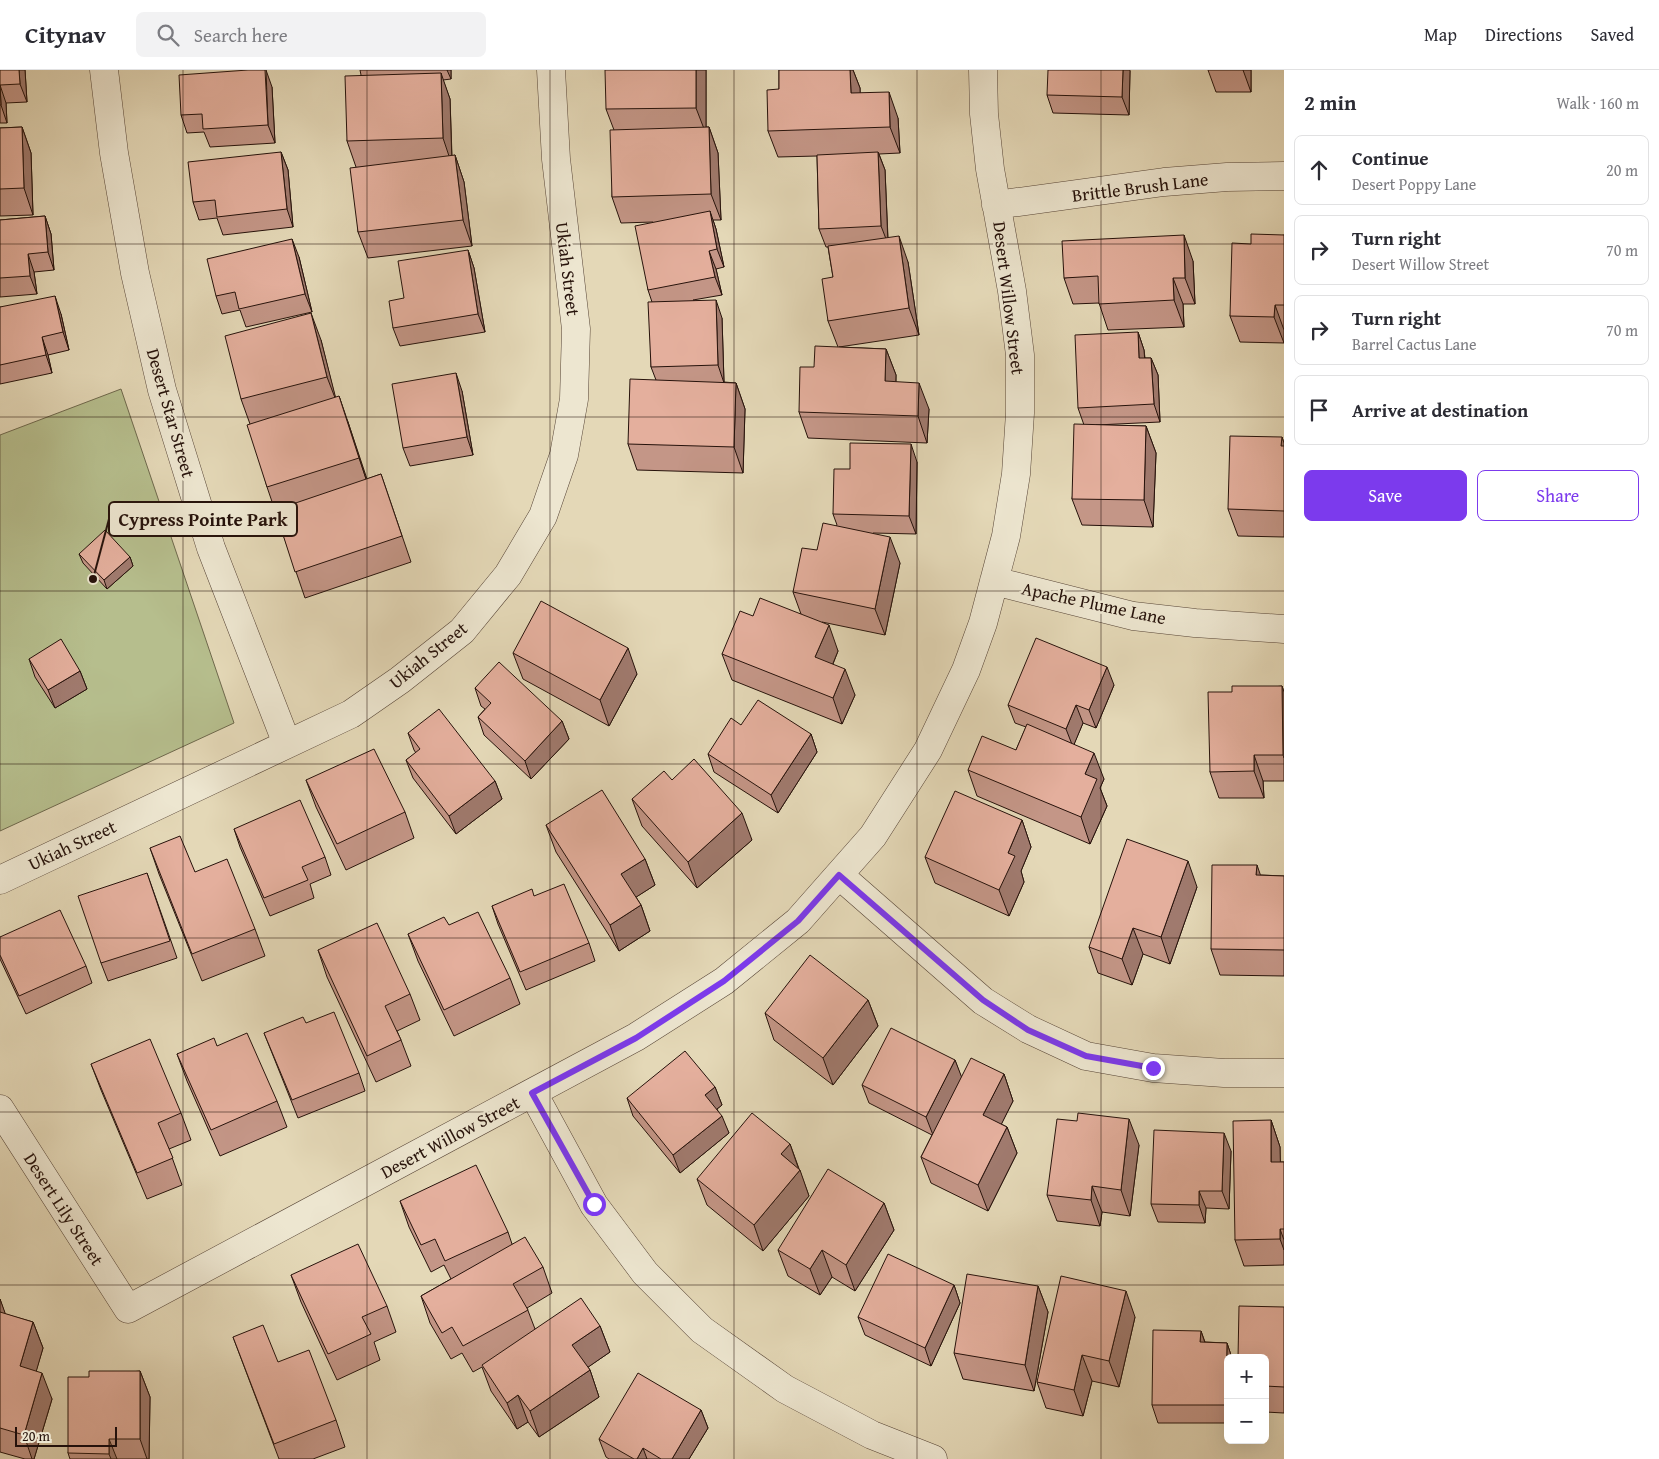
<!DOCTYPE html>
<html lang="en">
<head>
<meta charset="utf-8">
<style>
	body { margin:0; font-family:"Gentium Book Plus",serif; background:#f2f2f3; color:#2b2b33 }
	.controls { position:absolute; right:15px; bottom:15px; display:grid; overflow:hidden; border-radius:8px; box-shadow:0 5px 20px #0002 }
	.controls button { width:45px; height:45px; display:grid; place-items:center; padding:0; border:0; border-bottom:1px solid #e1e1e2; background:#fff; color:#2b2b33; font:25px sans-serif }
	.scale { position:absolute; left:15px; bottom:12px; width:102px; box-sizing:border-box; padding-left:5px; border:2px solid #26120b; border-top:0; font-size:14px; line-height:18px; white-space:nowrap; color:#26120b; -webkit-text-stroke:4px #ede6d0; paint-order:stroke }
	.stop { position:absolute; width:15px; height:15px; margin:-11px; border:4px solid #7c3aed; border-radius:50%; background:#fff }
	.stop.end { background:#7c3aed; border-color:#fff; box-shadow:0 1px 5px #0008 }
	.list { margin:0; padding:0; list-style:none }
	h2 { display:flex; justify-content:space-between; align-items:center; height:65px; margin:0; padding:0 20px; font-size:21px }
	h2 small { font-size:16px; font-weight:400; color:#7c7c81 }
	.list li { display:grid; grid-template-columns:32px 1fr auto; gap:15px; align-items:center; box-sizing:border-box; height:70px; margin:0 10px 10px; padding:0 10px; border:1px solid #e1e1e2; border-radius:8px }
	.list b { display:block; font-size:19px; white-space:nowrap }
	.list p { margin:0; font-size:16px; white-space:nowrap; color:#7c7c81 }
	.list em { font-size:16px; font-style:normal; color:#7c7c81 }
	.actions { display:flex; gap:10px; padding:15px 20px }
	.actions a { flex:1; padding:11px 0; border:1px solid #7c3aed; border-radius:8px; text-align:center; font-size:18px; color:#7c3aed }
	.actions .main { background:#7c3aed; color:#fff }
	.icon { flex:none; width:28px; height:28px; fill:none; stroke:currentColor; stroke-width:2; stroke-linecap:round; stroke-linejoin:round }
	.map { position:relative; flex:none; width:1284px; height:1389px; overflow:hidden }
	header { display:flex; align-items:center; gap:30px; box-sizing:border-box; height:70px; padding:0 25px; background:#fff; border-bottom:1px solid #e1e1e2 }
	header strong { font-size:24px }
	nav { display:flex; gap:28px; margin-inline-start:auto; font-size:18px }
	.search { width:350px; height:45px; background:#f2f2f3; display:flex; align-items:center; gap:12px; box-sizing:border-box; padding:0 18px; border-radius:8px; color:#7c7c81; font-size:19px }
	main { display:flex }
	aside { flex:1; background:#fff }
	.map>svg:first-child { display:block }
	.green { fill:#b6be8d; stroke:#6e684c }
	.lines { fill:none; stroke-linecap:round; stroke-linejoin:round }
	.minor-casing { stroke:#564436; stroke-width:29 }
	.minor { stroke:#ede6d0; stroke-width:28 }
	.wall { fill:#c49687; stroke:#26120b }
	.shaded-wall { fill:#a07a6e; stroke:#26120b }
	.building { fill:#e4af9d; stroke:#26120b }
	.route { stroke:#7c3aed; stroke-width:6 }
	.grid { fill:none; stroke:#26120b; stroke-width:1; stroke-opacity:0.55 }
	.labels { text-anchor:middle; dominant-baseline:central; stroke-width:5; stroke-linejoin:round; paint-order:stroke }
	.street-label { font-size:18px; fill:#26120b; stroke:#ede6d0 }
	.leader { fill:none; stroke:#26120b; stroke-width:2 }
	.callout-dot { fill:#26120b; stroke:#ede6d0; stroke-width:2 }
	.callout { fill:#ede6d0; stroke:#26120b; stroke-width:2 }
	.callout-label { font-size:19px; text-anchor:middle; font-weight:bold; fill:#26120b }
</style>
</head>
<body>
<header>
<strong>Citynav</strong>
<div class="search"><svg class="icon" aria-label="search" viewBox="0 0 24 24"><circle cx="10" cy="10" r="6"/><path d="M15 15l6 6"/></svg>Search here</div>
<nav><a>Map</a><a>Directions</a><a>Saved</a></nav>
</header>
<main>
<div class="map">
<svg width="1284" height="1389" viewBox="0 0 1284 1389">
	<rect width="100%" height="100%" fill="#e4d8b7"/>
	<filter id="stains"><feTurbulence type="fractalNoise" baseFrequency=".004" numOctaves="4"/><feColorMatrix values="0 0 0 0 .2 0 0 0 0 .09 0 0 0 0 .02 0 0 0 .5 -.17"/></filter>
	<radialGradient id="worn" r=".72"><stop offset=".6" stop-color="#630" stop-opacity="0"/><stop offset="1" stop-color="#630" stop-opacity=".3"/></radialGradient>
	<path class="green" d="M121,319L234,653L0,761V365Z"/>
	<g class="lines">
		<g class="minor-casing">
			<path id="minor" d="M104,0L114,83L135,203L162,320L211,478L287,674
				M996,135L1164,112L1227,107L1284,106
				M994,511L1133,546L1195,553L1284,559
				M839,805L983,931L1028,959L1086,986L1153,998L1224,1003H1284
				M0,810L351,644L400,610L462,561L508,505L543,446L564,385L574,329L576,259L556,89L551,0
				M533,1023L594,1135L645,1203L702,1260L785,1319L872,1365L933,1389
				M0,1039L128,1239L636,967L724,911L798,851L873,766L928,680L966,600L983,553L1006,466L1016,404L1020,343V285L1012,221L990,99L984,44L983,0"/>
		</g>
		<use href="#minor" class="minor"/>
	</g>
	<path class="wall" d="M0,0H25L27,32L6,33L7,53H0Z
		M360,0H451V9L443,10L450,29L452,86L455,85L464,112L472,176L368,188L358,162L356,97L347,71L361,5Z
		M706,0V57H709L718,83L721,150H713L716,159L724,197L716,199L722,225L693,230L722,248L724,312L736,313L745,339L743,403L637,400L628,374L656,310L651,297L652,232L648,220L653,152L621,153L612,127L614,60L606,39Z
		M779,0H853L860,18V23L898,48L900,83L879,84L885,100L888,168L908,192L919,265L839,277L886,279L896,305V312L929,339L927,373L808,368L799,342L814,297L838,277L828,251L833,207L828,177H826L819,159L817,86L778,87L768,61L779,19Z
		M1208,0H1251V22H1216Z
		M1130,1L1129,45L1053,43L1047,25Z
		M272,17L275,73L210,77L204,62L187,63L181,45Z
		M22,57L31,83L33,145L0,146V58Z
		M281,82L288,100L293,157L223,165L217,148L199,150L193,132Z
		M45,146L51,164L54,200L34,202L37,224L0,227V150Z
		M1284,165V273L1240,272L1230,246L1251,174Z
		M468,180L474,198L485,262L400,276L393,258L404,228Z
		M299,187L312,242L246,257L240,240L222,244L216,226Z
		M1193,191L1195,234H1183L1184,257L1108,260L1099,233L1073,234L1064,208Z
		M0,237L61,244L69,280L48,285L52,303L0,314Z
		M1138,262L1144,280L1145,288H1151L1158,305L1160,352L1096,355L1146,356L1156,383L1153,457L1082,455L1072,429L1084,355L1078,338Z
		M321,270L335,327L348,352L367,409L381,404L411,492L305,528L267,417L250,354L241,329Z
		M462,321L473,385L410,396L403,378Z
		M1282,367L1284,373V467L1238,466L1228,439Z
		M917,392L916,464L873,463L900,493L885,565L822,552L838,581L833,594L855,625L842,654L732,610L722,584L753,546L801,544L793,522L817,480L837,455L833,444L850,399Z
		M79,484L130,487L133,496L107,519L83,493Z
		M513,583L637,604L609,656L523,609Z
		M29,589L80,601L87,619L55,638L35,607Z
		M1114,615L1096,658L1083,653L1074,674L1104,709L1100,718L1107,736L1090,774L977,726L968,700L1016,680L1026,657L1015,653L1008,635Z
		M1282,616L1284,622V711H1263L1264,728H1219L1210,702L1232,622Z
		M475,618L562,651L569,669L531,709L484,665L478,647L485,639L481,636Z
		M741,655L811,664L817,682L778,743L714,702L708,684Z
		M408,663L495,711L502,729L456,764L413,708L406,690L416,683L414,680Z
		M306,710L405,742L414,768L346,800L316,737Z
		M672,710L752,770L697,818L642,756L632,729Z
		M1022,750L1031,777L1021,801L1024,812L1009,846L935,813L925,787Z
		M546,755L645,789L655,815L636,827L641,835L650,861L619,881L556,782Z
		M234,759L325,787L331,805L310,814L314,828L270,846L240,777Z
		M150,778L195,802L255,859L265,886L202,911L159,804Z
		M147,803L177,888L108,911L101,893Z
		M1261,805L1284,806V906L1220,905L1211,879Z
		M1197,817L1170,894L1143,884L1132,915L1098,903L1089,877Z
		M534,826L589,873L595,891L526,920L498,854L492,836Z
		M449,855L510,908L520,934L454,966L418,891L408,864Z
		M0,867L86,896L92,913L26,944L0,889Z
		M318,880L410,924L420,950L397,961L401,970L411,996L376,1012L327,907Z
		M868,930L878,956L833,1015L774,970L765,943Z
		M306,953L359,1003L365,1021L298,1048L264,963Z
		M217,976L277,1031L287,1057L220,1086L187,1011L177,984Z
		M955,990L961,1007L1004,1004L1013,1031L1001,1054L1007,1057L1017,1083L988,1141L931,1113L921,1087L932,1065L869,1033L862,1015Z
		M91,994L181,1043L191,1070L169,1079L182,1115L147,1129L101,1020Z
		M715,1017L722,1035L717,1039L729,1063L680,1103L633,1046L627,1028Z
		M1271,1050L1280,1077V1092H1284V1195L1244,1196L1235,1170Z
		M790,1074L809,1126L763,1181L707,1135L697,1109Z
		M1139,1075L1130,1146L1102,1142L1100,1156L1057,1151L1047,1125Z
		M1231,1081L1229,1139L1206,1138L1205,1153L1158,1152L1151,1134Z
		M400,1131L508,1162L512,1174L543,1197L552,1223L527,1238L535,1259L600,1256L610,1282L588,1297L590,1300L599,1327L539,1367L528,1352L517,1359L491,1321L482,1297L473,1302L462,1283L451,1289L430,1253L421,1226L451,1209L444,1195L431,1202L409,1157Z
		M884,1133L894,1160L855,1221L832,1207L820,1225L788,1206L778,1180Z
		M291,1205L387,1236L396,1262L374,1272L380,1290L337,1310L301,1232Z
		M954,1215L960,1233L931,1296L865,1265L858,1247Z
		M1038,1216L1048,1242L1034,1321L963,1309L954,1283Z
		M0,1229L5,1244L33,1252L43,1278L36,1301L52,1329L34,1389H25L0,1382Z
		M1284,1237V1343L1265,1342V1288Z
		M1135,1247L1119,1317L1092,1311L1083,1346L1046,1338L1037,1312Z
		M1201,1261L1205,1272L1227,1273L1232,1288H1228V1353H1158L1152,1335Z
		M233,1267L336,1350L345,1377L313,1389H279Z
		M140,1301L150,1327L149,1389H70L68,1383L89,1307Z
		M701,1340L708,1358L689,1389H609L606,1387L599,1369Z"/>
	<path class="shaded-wall" d="M19,0H25L27,32L20,14Z
		M266,0L272,17L275,73L268,55Z
		M447,0H451V9Z
		M696,0H706V64L696,38Z
		M850,0H853L860,18L861,49L851,23Z
		M1123,0H1130V1L1129,45L1122,27Z
		M1243,0H1251V22Z
		M441,3L450,29L452,95L443,68Z
		M0,15L6,33L7,53L1,35Z
		M889,22L898,48L900,83L890,57Z
		M22,57L31,83L33,145L24,118Z
		M709,57L718,83L721,150L711,124Z
		M281,82L288,100L293,157L287,139Z
		M878,82L885,100L888,174L881,156Z
		M455,85L464,112L472,176L463,150Z
		M710,141L716,159L724,197L717,179Z
		M45,146L51,164L54,200L48,182Z
		M1184,165L1193,191L1195,234L1185,208Z
		M899,166L908,192L919,265L909,238Z
		M292,169L299,187L312,242L305,224Z
		M468,180L474,198L485,262L478,244Z
		M709,181L716,199L722,225L715,207Z
		M28,184L34,202L37,224L30,206Z
		M1173,208L1183,234L1184,257L1174,230Z
		M55,226L61,244L69,280L63,262Z
		M716,230L722,248L724,313L718,295Z
		M1275,235L1284,260V273L1274,247Z
		M311,243L321,270L337,333L327,307Z
		M1138,262L1144,280L1146,306L1139,288Z
		M42,267L48,285L52,303L46,285Z
		M886,279L896,305L895,337L885,311Z
		M1151,288L1158,305L1160,352L1154,334Z
		M456,303L462,321L473,385L467,367Z
		M736,313L745,339L743,403L734,377Z
		M919,313L929,339L927,373L918,346Z
		M339,326L348,352L368,415L359,388Z
		M1146,356L1156,383L1153,457L1144,430Z
		M1282,367L1284,373V383L1281,376Z
		M911,374L917,392L916,464L909,446Z
		M890,467L900,493L885,565L875,539Z
		M130,487L133,496L107,519L104,510Z
		M829,555L838,581L825,613L815,587Z
		M628,578L637,604L609,656L600,630Z
		M1107,597L1114,615L1096,658L1089,640Z
		M845,599L855,625L842,654L833,628Z
		M80,601L87,619L55,638L48,620Z
		M1282,616L1284,622V688L1283,685Z
		M1076,635L1083,653L1073,677L1066,659Z
		M562,651L569,669L531,709L525,691Z
		M811,664L817,682L778,743L771,725Z
		M1094,683L1104,709L1100,718L1107,736L1090,774L1081,747L1085,704Z
		M1254,685L1263,711L1264,728L1254,701Z
		M495,711L502,729L456,764L449,746Z
		M742,743L752,770L697,818L688,792Z
		M1022,750L1031,777L1021,801L1024,812L1009,846L999,820L1008,783Z
		M645,789L655,815L630,831L621,804Z
		M1188,791L1197,817L1170,894L1161,867Z
		M1257,795L1266,821L1256,805Z
		M641,835L650,861L619,881L610,855Z
		M1133,858L1143,884L1132,915L1122,889Z
		M868,930L878,956L833,1015L823,988Z
		M955,990L962,1008L933,1065L926,1047Z
		M1004,1004L1013,1031L993,1071L983,1045Z
		M715,1017L722,1035L712,1043L705,1025Z
		M722,1046L729,1063L680,1103L673,1085Z
		M1129,1049L1139,1075L1130,1146L1121,1120Z
		M1271,1050L1280,1077L1281,1118L1271,1092Z
		M1007,1057L1017,1083L988,1141L978,1115Z
		M1224,1063L1231,1081L1229,1139L1222,1121Z
		M790,1074L799,1100L781,1084Z
		M800,1100L809,1126L763,1181L754,1155Z
		M1092,1116L1102,1142L1100,1156L1091,1130Z
		M1199,1121L1206,1138L1205,1153L1199,1135Z
		M884,1133L894,1160L855,1221L846,1195Z
		M1280,1159L1284,1170V1180L1280,1169Z
		M822,1180L832,1207L820,1225L810,1199Z
		M954,1215L960,1233L931,1296L925,1278Z
		M1038,1216L1048,1242L1034,1321L1025,1295Z
		M1126,1221L1135,1247L1119,1317L1109,1291Z
		M0,1229L8,1251L0,1257Z
		M33,1252L43,1278L30,1323L20,1296Z
		M600,1256L610,1282L581,1302L572,1275Z
		M1201,1261L1207,1279L1200,1272Z
		M1227,1273L1232,1288H1228V1340L1226,1335Z
		M1082,1285L1092,1311L1083,1346L1074,1320Z
		M590,1300L599,1327L539,1367L530,1341Z
		M140,1301L150,1327L149,1389H147L140,1369Z
		M42,1303L52,1329L34,1389H32L24,1365Z
		M518,1325L528,1352L517,1359L507,1333Z
		M701,1340L708,1358L689,1389H672Z
		M109,1369L117,1389H111L109,1384Z
		M643,1378L647,1389H637Z"/>
	<path class="building" d="M0,0H19L20,14L0,15Z
		M248,0H265L268,55L203,59L202,44L181,45L179,5Z
		M605,0H696V38L606,39Z
		M779,0H850L851,23L889,22L890,57L768,61L767,20L779,19Z
		M1048,0H1123L1122,27L1047,25Z
		M441,3L443,68L347,71L345,6Z
		M0,16L1,35H0Z
		M22,57L24,118L0,119V58Z
		M709,57L711,124L612,127L610,60Z
		M281,82L287,139L217,147L215,130L193,132L188,92Z
		M878,82L881,156L819,159L817,85Z
		M455,85L463,150L358,162L350,98Z
		M710,141L717,179L709,181L715,207L648,220L635,156Z
		M45,146L48,182L28,184L30,206L0,208V150Z
		M1251,164L1284,165V235H1275L1274,247L1230,246L1232,173L1251,174Z
		M1184,165L1185,208H1173L1174,230L1099,234L1098,206L1064,208L1062,171Z
		M899,166L909,238L828,251L822,209L833,207L828,176Z
		M292,169L305,224L239,239L235,222L216,226L207,189Z
		M468,180L478,244L393,258L389,231L404,228L398,191Z
		M55,226L63,262L42,267L46,285L0,295V237Z
		M716,230L718,295L651,297L648,232Z
		M311,243L327,307L241,329L225,266Z
		M1138,262L1139,288H1151L1154,334L1078,338L1075,265Z
		M815,276L886,279L885,311L919,313L918,346L799,342L800,297H814Z
		M456,303L467,367L403,378L392,314Z
		M630,309L736,313L734,377L628,374Z
		M339,326L359,388L267,417L247,355Z
		M1074,354L1146,356L1144,430L1072,429Z
		M1230,366L1282,367L1281,376H1284V441L1228,439Z
		M850,373L911,374L909,446L833,444L834,399H850Z
		M381,404L402,466L295,502L275,440Z
		M823,453L890,467L875,539L793,522L802,478L817,480Z
		M105,460L130,487L104,510L79,484Z
		M760,528L829,555L815,587L845,599L833,628L722,584L740,541L753,546Z
		M541,531L628,578L600,630L513,583Z
		M1036,568L1107,597L1089,640L1076,635L1066,659L1008,635Z
		M61,569L80,601L48,620L29,589Z
		M499,592L562,651L525,691L478,647L491,633L475,618Z
		M1232,616H1282L1283,685H1254V701L1210,702L1208,622H1232Z
		M758,630L811,664L771,725L708,684L731,648L741,655Z
		M439,639L495,711L449,746L406,690L420,679L408,663Z
		M1027,654L1094,683L1085,704L1097,709L1081,747L968,700L982,666L1016,680Z
		M374,679L405,742L337,774L306,710Z
		M694,689L742,743L688,792L632,729L664,701L672,710Z
		M602,720L645,789L621,804L641,835L610,855L546,755Z
		M955,721L1022,750L1008,783L1015,786L999,820L925,787Z
		M300,730L325,787L302,797L308,810L264,828L234,759Z
		M180,766L195,802L227,789L255,859L192,884L150,778Z
		M1127,769L1188,791L1161,867L1133,858L1122,889L1089,877Z
		M1212,795H1257L1256,805L1284,806V880L1211,879Z
		M147,803L170,871L101,893L78,826Z
		M564,814L589,873L520,902L492,836L532,819L534,826Z
		M60,840L86,896L19,926L0,885V867Z
		M478,842L510,908L444,940L408,864L444,847L449,855Z
		M377,853L410,924L385,936L401,970L367,986L318,880Z
		M810,885L868,930L823,988L765,943Z
		M334,942L359,1003L292,1030L264,963L303,947L306,953Z
		M891,958L955,990L926,1047L862,1015Z
		M247,963L277,1031L211,1060L177,984L214,968L217,976Z
		M150,969L181,1043L158,1053L173,1088L137,1103L91,994Z
		M685,981L715,1017L705,1025L722,1046L673,1085L627,1028Z
		M971,988L1004,1004L983,1045L1007,1057L978,1115L921,1087Z
		M752,1043L790,1074L781,1084L800,1100L754,1155L697,1109Z
		M1078,1043L1129,1049L1121,1120L1092,1116L1091,1130L1047,1125L1057,1049L1077,1051Z
		M1271,1050V1092H1284V1159H1280V1169L1235,1170L1233,1051Z
		M1154,1060L1224,1063L1222,1121H1199V1135L1151,1134Z
		M476,1095L508,1162L445,1191L435,1169L421,1175L400,1131Z
		M828,1099L884,1133L846,1195L822,1180L810,1199L778,1180Z
		M525,1167L543,1197L513,1214L528,1240L463,1276L452,1257L442,1263L421,1226Z
		M358,1174L387,1236L362,1247L371,1264L328,1284L291,1205Z
		M888,1184L954,1215L925,1278L858,1247Z
		M967,1204L1038,1216L1025,1295L954,1283Z
		M1061,1206L1126,1221L1109,1291L1082,1285L1074,1320L1037,1312Z
		M581,1228L600,1256L572,1275L590,1300L530,1341L518,1325L507,1333L482,1295Z
		M1239,1236L1284,1237V1317L1265,1316V1288H1238Z
		M0,1242L33,1252L20,1296L42,1303L24,1365L0,1358Z
		M263,1255L278,1292L309,1280L336,1350L274,1374L233,1267Z
		M1153,1260L1201,1261L1200,1272L1227,1273L1226,1335H1152Z
		M89,1301H140V1369H109V1384L68,1383V1307H89Z
		M638,1303L701,1340L672,1389H661L643,1378L637,1389H634L599,1369Z"/>
	<g class="lines">
		<path class="route" d="M594,1134L532,1023L636,968L724,911L798,851L839,805L983,930L1028,960L1086,986L1153,998"/>
	</g>
	<path class="grid" d="M183,0V1389M367,0V1389M550,0V1389M734,0V1389M917,0V1389M1101,0V1389M0,174H1284M0,347H1284M0,521H1284M0,694H1284M0,868H1284M0,1042H1284M0,1215H1284"/>
	<g class="labels">
		<g class="street-label">
			<text transform="translate(1140 117) rotate(-7)">Brittle Brush Lane</text>
			<text transform="translate(568 199) rotate(83)">Ukiah Street</text>
			<text transform="translate(1009 228) rotate(83)">Desert Willow Street</text>
			<text transform="translate(171 343) rotate(74)">Desert Star Street</text>
			<text transform="translate(1094 533) rotate(12)">Apache Plume Lane</text>
			<text transform="translate(428 585) rotate(-39)">Ukiah Street</text>
			<text transform="translate(72 775) rotate(-25)">Ukiah Street</text>
			<text transform="translate(450 1067) rotate(-28)">Desert Willow Street</text>
			<text transform="translate(64 1139) rotate(57)">Desert Lily Street</text>
		</g>
	</g>
	<path class="leader" d="M93 509L109 449"/>
	<circle class="callout-dot" cx="93" cy="509" r="5"/>
	<rect class="callout" x="109" y="432" width="188" height="34" rx="5"/>
	<g class="callout-label">
		<text x="203" y="456">Cypress Pointe Park</text>
	</g>
	<rect width="100%" height="100%" filter="url(#stains)"/>
	<rect width="100%" height="100%" fill="url(#worn)"/>
</svg>
<div class="controls">
<button>+</button>
<button>−</button>
</div>
<div class="scale">20 m</div>
<div class="stop" style="left:594px;top:1134px"></div>
<div class="stop end" style="left:1153px;top:998px"></div>
</div>
<aside>
<h2>2 min<small>Walk · 160 m</small></h2>
<ul class="list">
<li><svg class="icon" aria-label="ahead" viewBox="0 0 24 24"><path d="M12 20V5M6 11l6-6 6 6"/></svg><div><b>Continue</b><p>Desert Poppy Lane</p></div><em>20 m</em></li>
<li><svg class="icon" aria-label="right" viewBox="0 0 24 24"><path d="M7 20v-9h11M14 6l5 5-5 5"/></svg><div><b>Turn right</b><p>Desert Willow Street</p></div><em>70 m</em></li>
<li><svg class="icon" aria-label="right" viewBox="0 0 24 24"><path d="M7 20v-9h11M14 6l5 5-5 5"/></svg><div><b>Turn right</b><p>Barrel Cactus Lane</p></div><em>70 m</em></li>
<li><svg class="icon" aria-label="arrive" viewBox="0 0 24 24"><path d="M6 21V4h12l-3 4 3 4H6"/></svg><div><b>Arrive at destination</b></div></li>
</ul>
<div class="actions"><a class="main">Save</a><a>Share</a></div>
</aside>
</main>
</body>
</html>
